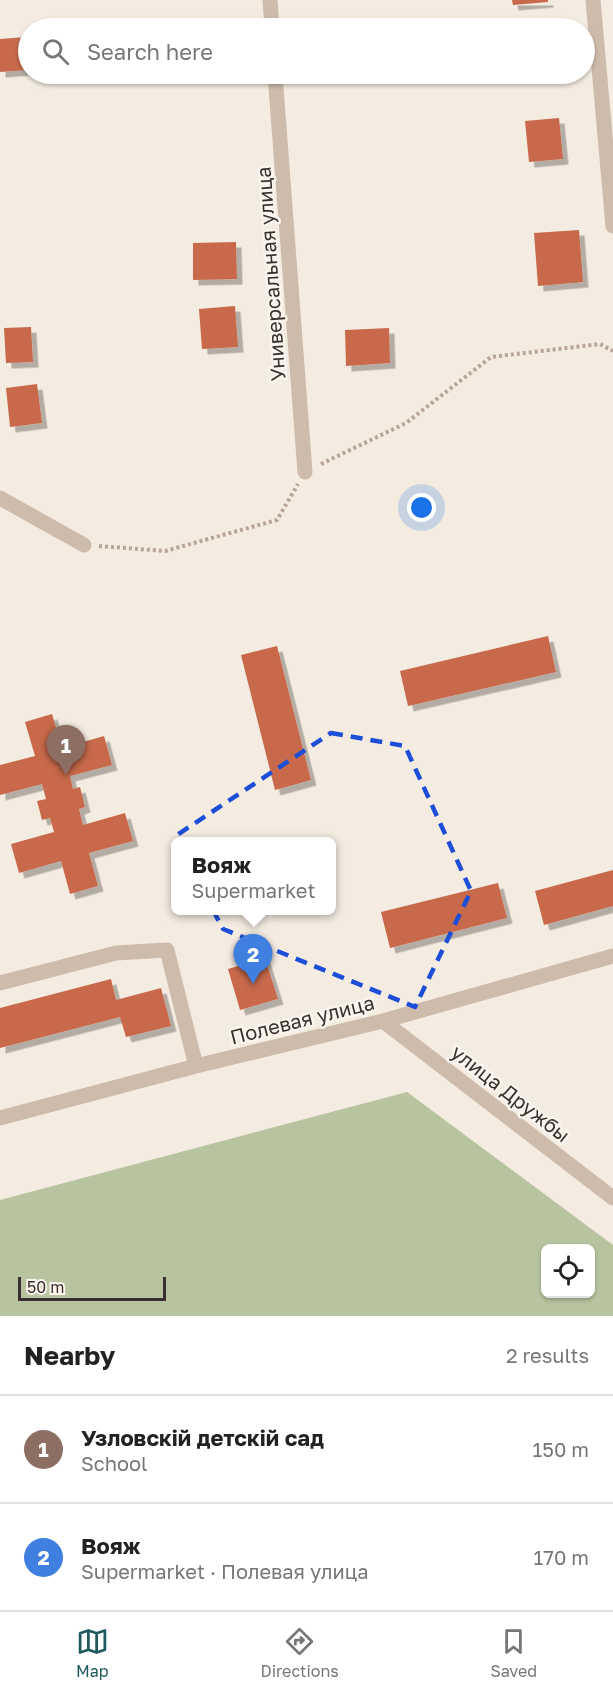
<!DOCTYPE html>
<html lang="en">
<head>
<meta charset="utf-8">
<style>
	body { margin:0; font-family:"Golos Text",sans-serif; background:#f2f2f2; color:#222 }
	.controls { position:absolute; right:18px; bottom:18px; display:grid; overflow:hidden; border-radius:9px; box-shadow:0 2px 4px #0004 }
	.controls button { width:54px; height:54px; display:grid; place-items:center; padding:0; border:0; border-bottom:2px solid #e0e0e0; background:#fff; color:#222; font:30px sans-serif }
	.scale { position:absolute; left:18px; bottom:15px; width:148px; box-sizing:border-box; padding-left:6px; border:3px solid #3b302b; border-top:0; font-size:16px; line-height:21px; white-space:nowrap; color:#3b302b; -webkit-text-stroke:4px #fbf5ee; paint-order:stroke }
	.you { position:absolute; left:422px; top:508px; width:21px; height:21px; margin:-15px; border:4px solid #fff; border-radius:50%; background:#1a73e8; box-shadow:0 0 0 9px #1a73e833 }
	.badge { display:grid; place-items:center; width:39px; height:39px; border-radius:50%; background:#1f5a5e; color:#fff; font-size:20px; font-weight:700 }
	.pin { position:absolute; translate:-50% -50px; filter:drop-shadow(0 2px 3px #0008) }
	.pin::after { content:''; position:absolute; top:32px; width:21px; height:18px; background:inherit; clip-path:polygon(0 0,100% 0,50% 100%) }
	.popup { position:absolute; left:171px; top:837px; width:165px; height:78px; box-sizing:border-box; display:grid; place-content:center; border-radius:9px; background:#fff; filter:drop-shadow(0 2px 4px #0005); font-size:20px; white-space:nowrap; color:#767676 }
	.popup b { font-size:22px; color:#222 }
	.popup::after { content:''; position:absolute; left:50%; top:100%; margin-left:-12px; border:12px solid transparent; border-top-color:#fff }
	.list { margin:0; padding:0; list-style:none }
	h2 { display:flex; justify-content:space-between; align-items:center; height:78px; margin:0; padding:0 24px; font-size:26px }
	h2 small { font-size:20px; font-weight:400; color:#767676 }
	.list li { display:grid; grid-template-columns:39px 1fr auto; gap:18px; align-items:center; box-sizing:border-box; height:108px; padding:0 24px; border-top:2px solid #e0e0e0 }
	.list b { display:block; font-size:22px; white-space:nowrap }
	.list p { margin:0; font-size:20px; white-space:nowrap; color:#767676 }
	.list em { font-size:20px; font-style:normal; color:#767676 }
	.icon { flex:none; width:33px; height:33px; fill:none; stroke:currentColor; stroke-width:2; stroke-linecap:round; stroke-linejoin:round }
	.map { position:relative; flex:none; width:613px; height:1316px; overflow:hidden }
	.search { position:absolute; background:#fff; box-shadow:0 2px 4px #0004; left:18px; right:18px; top:18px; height:66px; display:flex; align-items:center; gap:15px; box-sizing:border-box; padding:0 21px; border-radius:33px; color:#767676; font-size:22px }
	.sheet { height:294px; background:#fff }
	nav { display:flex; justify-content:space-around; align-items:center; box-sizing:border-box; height:84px; border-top:2px solid #e0e0e0; background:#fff; font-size:16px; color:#767676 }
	nav a { display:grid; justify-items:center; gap:3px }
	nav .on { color:#1f5a5e }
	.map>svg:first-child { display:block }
	.green { fill:#b8c4a0; fill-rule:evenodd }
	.building { fill:#c8694b; filter:url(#shadow) }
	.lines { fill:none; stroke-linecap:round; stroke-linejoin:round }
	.path { stroke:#b9a596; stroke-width:4; stroke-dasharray:3 3; stroke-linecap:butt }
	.minor { stroke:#cdbbac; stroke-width:15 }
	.marked { fill:none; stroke:#1d4ed8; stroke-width:4.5; stroke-dasharray:12 8; stroke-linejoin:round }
	.labels { text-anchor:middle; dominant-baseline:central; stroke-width:5; stroke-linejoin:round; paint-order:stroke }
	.street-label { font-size:20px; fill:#3b302b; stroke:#fbf5ee }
</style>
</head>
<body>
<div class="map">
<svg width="613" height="1316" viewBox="0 0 613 1316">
	<defs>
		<filter id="shadow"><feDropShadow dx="5.5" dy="5.5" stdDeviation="0" flood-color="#0004"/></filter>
	</defs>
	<rect width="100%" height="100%" fill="#f4ebe1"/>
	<path class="green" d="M407,1092L613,1245V1316H0V1200ZM546,1248H590V1294H546Z"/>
	<path class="building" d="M512,0H548V2L513,5Z
		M571,23L572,28H536V27Z
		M26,37L28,70L0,72V39Z
		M559,118L563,159L529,162L525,121Z
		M579,230L583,282L538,286L534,233Z
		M236,242L237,279L193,280V243Z
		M235,306L238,347L202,349L199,309Z
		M31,327L33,362L6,363L4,328Z
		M389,328L390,363L346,366L345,330Z
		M37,384L42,423L10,427L6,388Z
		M548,636L556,672L408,706L400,671Z
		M277,646L311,780L275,790L241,655Z
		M52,714L62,748L104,736L112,765L70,776L73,789L80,787L85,807L79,809L83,825L125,813L133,841L89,853L98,886L70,894L61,861L19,873L11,844L54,832L50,818L42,820L37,801L46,799L42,784L0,795V765L35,756L25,722Z
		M613,870V906L544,925L535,891Z
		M498,883L507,918L390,948L381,912Z
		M265,958L278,999L240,1010L228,969Z
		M111,979L116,1000L161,988L171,1026L126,1037L120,1017L0,1048V1008Z"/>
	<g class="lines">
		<path class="path" d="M321,464L406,423L491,357L600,344L613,351
			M99,546L165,551L277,520L298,484"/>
		<path class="minor" d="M270,0L272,28
			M593,0L613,226
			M275,74L305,472
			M0,498L84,545
			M0,983L116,953L167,950L196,1066
			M383,1021L613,1198
			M0,1118L196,1066L383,1021L613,956"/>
	</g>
	<path class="marked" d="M331,733L405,746L471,891L415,1007L223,929L174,837Z"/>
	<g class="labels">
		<g class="street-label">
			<text transform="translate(270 274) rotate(-94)">Универсальная улица</text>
			<text transform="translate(302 1019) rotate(-14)">Полевая улица</text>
			<text transform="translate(511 1093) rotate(38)">улица Дружбы</text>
		</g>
	</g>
</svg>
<div class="controls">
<button><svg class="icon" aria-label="locate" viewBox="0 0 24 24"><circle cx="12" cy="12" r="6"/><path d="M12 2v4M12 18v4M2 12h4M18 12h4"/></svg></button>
</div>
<div class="scale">50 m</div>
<div class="you"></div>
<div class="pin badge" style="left:66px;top:775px;background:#8d6e63">1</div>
<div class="pin badge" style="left:253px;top:984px;background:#3f7fe0">2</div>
<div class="popup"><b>Вояж</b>Supermarket</div>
<div class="search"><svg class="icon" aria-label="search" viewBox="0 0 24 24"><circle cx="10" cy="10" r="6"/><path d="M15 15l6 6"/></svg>Search here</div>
</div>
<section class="sheet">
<h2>Nearby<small>2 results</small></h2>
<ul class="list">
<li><span class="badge" style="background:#8d6e63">1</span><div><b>Узловскій детскій сад</b><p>School</p></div><em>150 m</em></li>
<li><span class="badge" style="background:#3f7fe0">2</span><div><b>Вояж</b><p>Supermarket · Полевая улица</p></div><em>170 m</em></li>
</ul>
</section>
<nav>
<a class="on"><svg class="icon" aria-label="map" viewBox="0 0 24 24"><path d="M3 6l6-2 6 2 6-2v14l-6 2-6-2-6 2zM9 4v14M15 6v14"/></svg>Map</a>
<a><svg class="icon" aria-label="directions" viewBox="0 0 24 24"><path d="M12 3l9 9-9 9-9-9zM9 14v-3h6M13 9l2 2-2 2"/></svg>Directions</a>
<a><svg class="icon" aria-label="saved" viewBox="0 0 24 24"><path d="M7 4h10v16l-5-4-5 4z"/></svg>Saved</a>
</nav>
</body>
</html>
